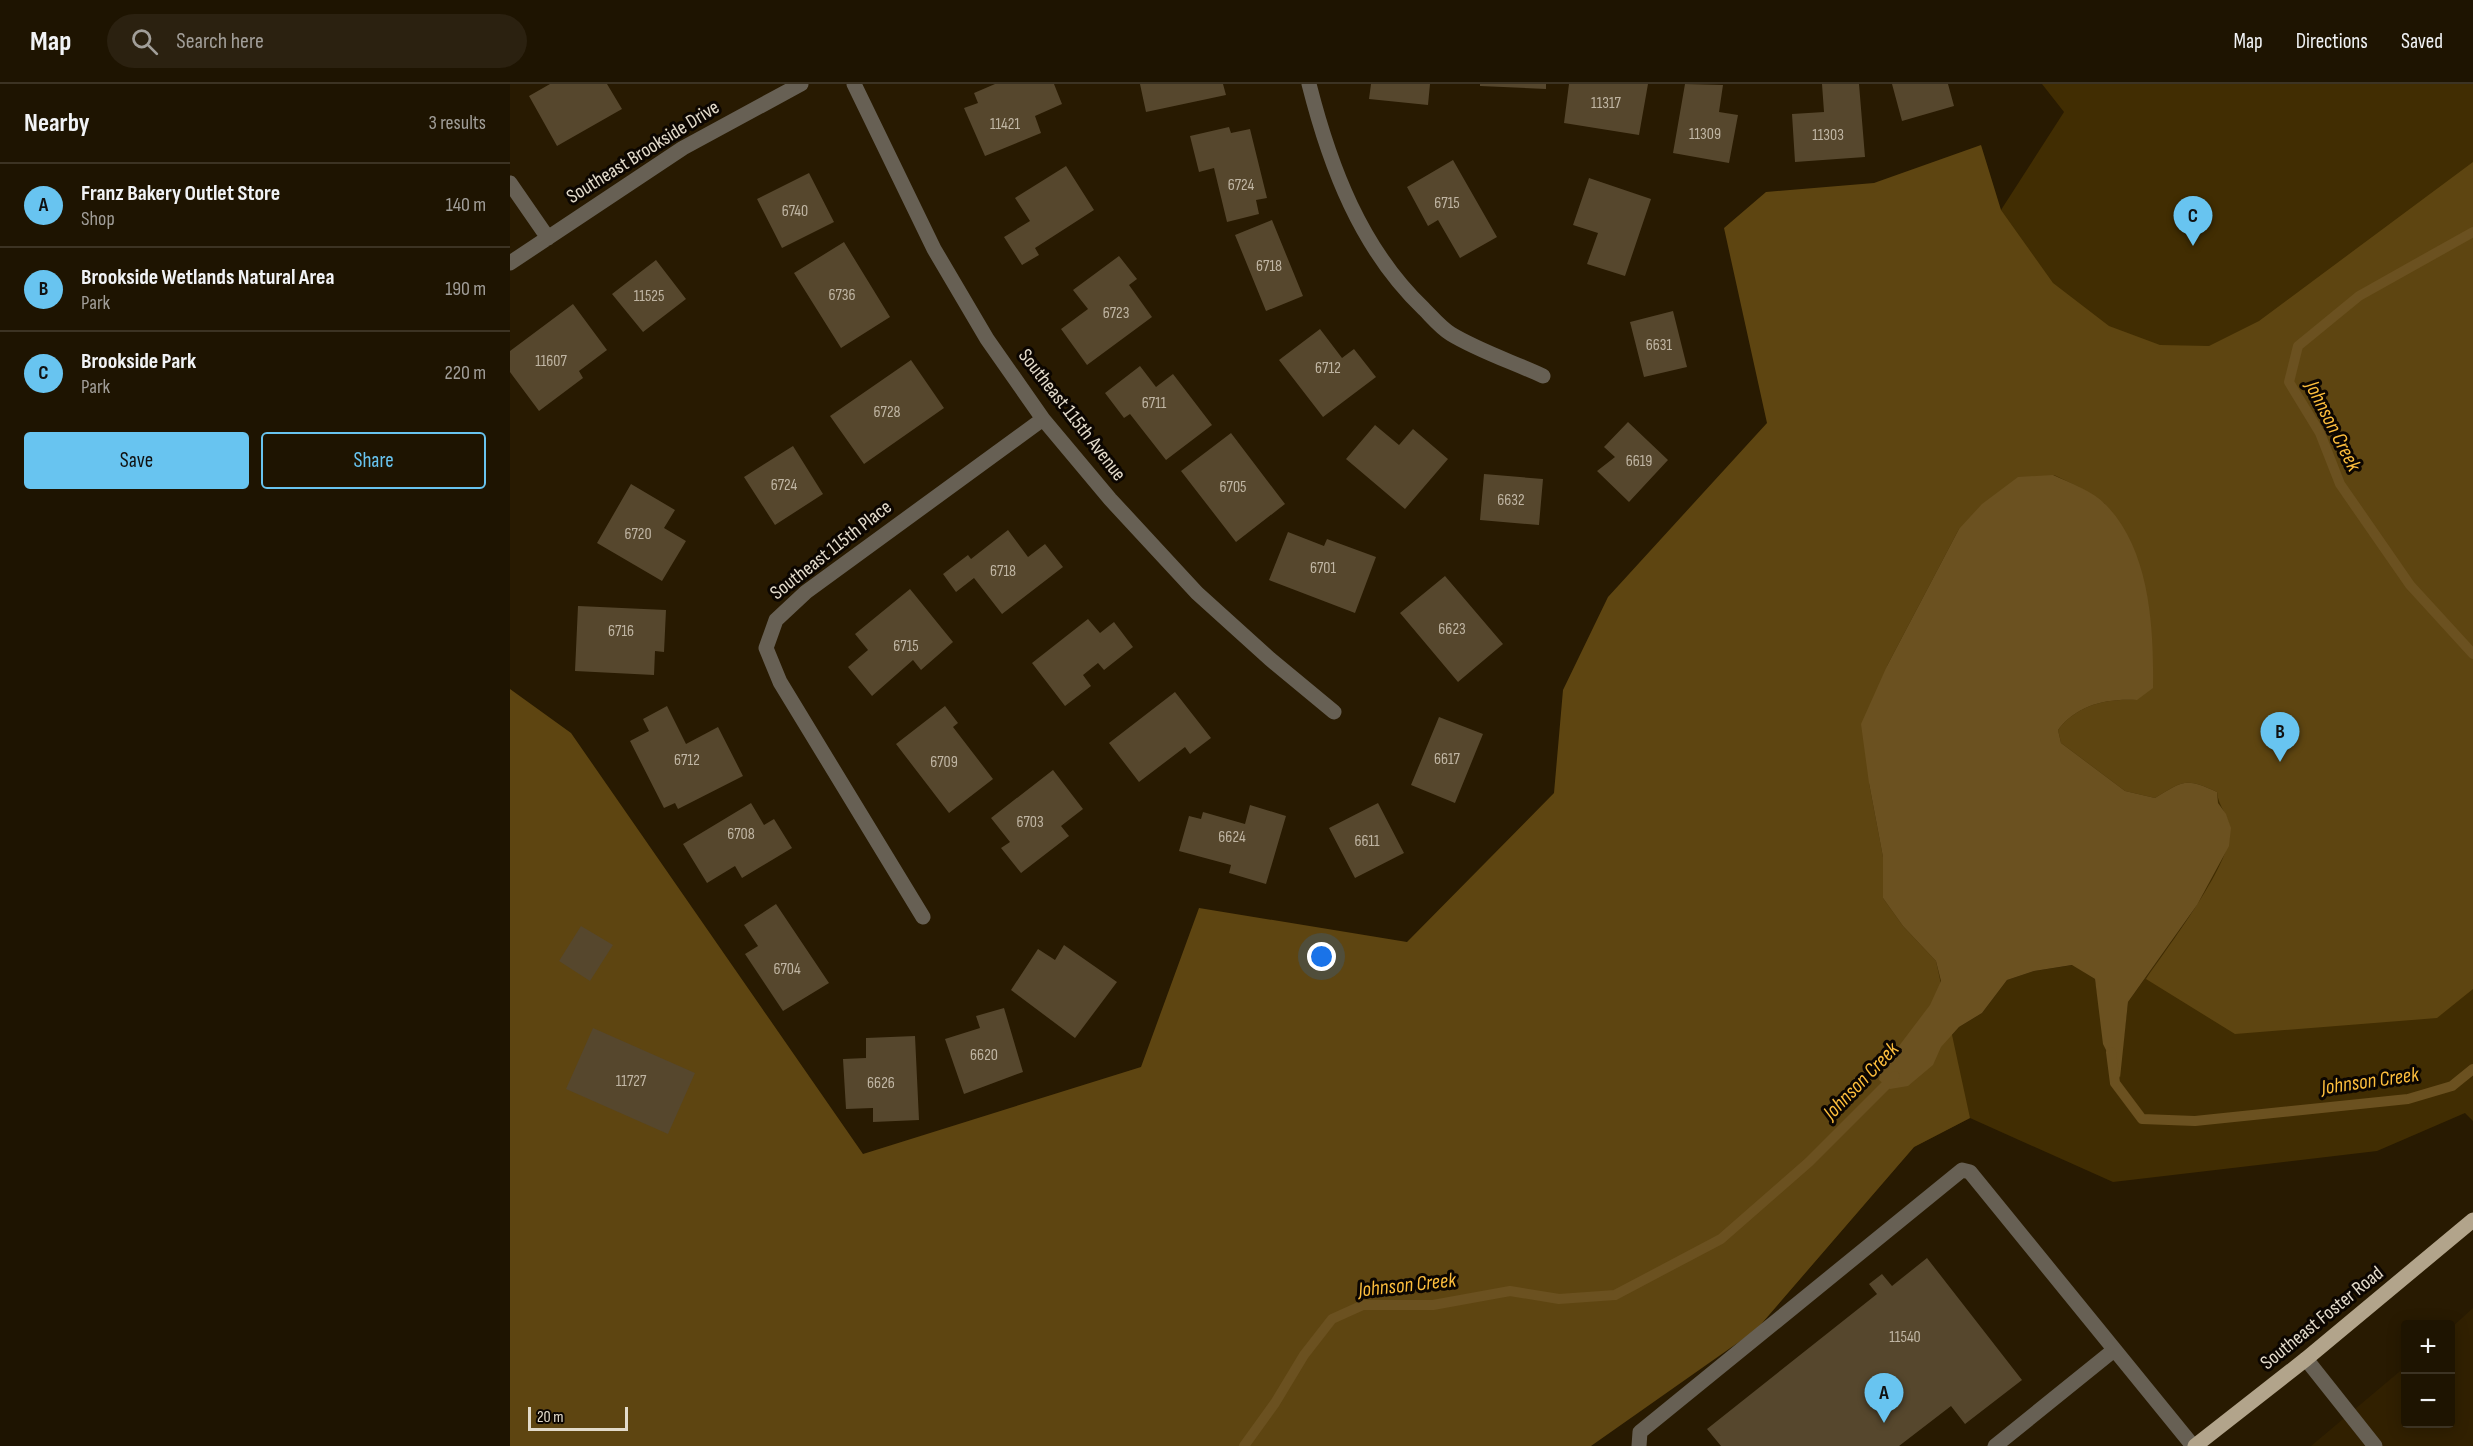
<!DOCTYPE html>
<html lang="en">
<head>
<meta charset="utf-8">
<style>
	body { margin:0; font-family:"Sofia Sans Condensed",sans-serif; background:#2b2110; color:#f1f3f6 }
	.controls { position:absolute; right:18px; bottom:18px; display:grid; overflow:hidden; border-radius:6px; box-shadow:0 3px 15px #0003 }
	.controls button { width:54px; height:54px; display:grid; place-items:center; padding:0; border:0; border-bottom:2px solid #3c3323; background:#1e1401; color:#f1f3f6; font:30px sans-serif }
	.scale { position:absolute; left:18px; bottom:15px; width:100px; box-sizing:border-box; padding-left:6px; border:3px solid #e3dbcb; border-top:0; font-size:16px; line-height:21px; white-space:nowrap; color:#e3dbcb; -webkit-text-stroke:4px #0c0601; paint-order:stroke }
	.you { position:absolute; left:812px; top:873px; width:21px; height:21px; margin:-15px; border:4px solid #fff; border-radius:50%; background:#1a73e8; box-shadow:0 0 0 9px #1a73e833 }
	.badge { display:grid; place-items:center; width:39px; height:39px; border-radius:50%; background:#68c4f0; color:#111; font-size:20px; font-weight:700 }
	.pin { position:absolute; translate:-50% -50px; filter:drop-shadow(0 2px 3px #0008) }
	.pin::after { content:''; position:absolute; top:32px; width:21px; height:18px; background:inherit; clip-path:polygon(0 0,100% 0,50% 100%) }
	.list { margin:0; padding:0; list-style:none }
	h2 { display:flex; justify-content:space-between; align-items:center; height:78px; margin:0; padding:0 24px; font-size:26px }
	h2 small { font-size:20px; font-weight:400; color:#a19e99 }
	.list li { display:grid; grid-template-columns:39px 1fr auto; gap:18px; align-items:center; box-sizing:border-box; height:84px; padding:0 24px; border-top:2px solid #3c3323 }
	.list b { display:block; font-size:22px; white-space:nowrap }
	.list p { margin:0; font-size:20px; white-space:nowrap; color:#a19e99 }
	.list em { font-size:20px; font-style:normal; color:#a19e99 }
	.actions { display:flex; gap:12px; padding:18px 24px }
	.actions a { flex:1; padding:14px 0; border:2px solid #68c4f0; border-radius:6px; text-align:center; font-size:21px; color:#68c4f0 }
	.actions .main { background:#68c4f0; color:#111 }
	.icon { flex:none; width:33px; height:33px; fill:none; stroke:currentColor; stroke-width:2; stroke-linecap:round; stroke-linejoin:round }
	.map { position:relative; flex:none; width:1963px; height:1362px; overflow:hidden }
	header { display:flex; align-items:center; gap:36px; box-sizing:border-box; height:84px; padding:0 30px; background:#1e1401; border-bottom:2px solid #3c3323 }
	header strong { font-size:28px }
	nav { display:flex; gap:33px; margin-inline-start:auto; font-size:21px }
	.search { width:420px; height:54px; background:#2b2110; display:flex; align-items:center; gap:15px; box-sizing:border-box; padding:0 21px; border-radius:33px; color:#a19e99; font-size:22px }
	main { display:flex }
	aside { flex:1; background:#1e1401 }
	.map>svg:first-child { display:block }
	.built { fill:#312000 }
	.green { fill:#412d02; fill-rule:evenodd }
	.forest { fill:#5e4511 }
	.water { fill:#6b5120 }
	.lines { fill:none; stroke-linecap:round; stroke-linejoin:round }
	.stream { stroke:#6b5120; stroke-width:10 }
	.building { fill:#56472d }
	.minor { stroke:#676054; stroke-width:15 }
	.major { stroke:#b2a48b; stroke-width:15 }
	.labels { text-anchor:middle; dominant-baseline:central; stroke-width:6; stroke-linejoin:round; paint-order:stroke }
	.number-label { font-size:16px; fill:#c0b6a4 }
	.street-label { font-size:20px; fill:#e3dbcb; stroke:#0c0601 }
	.water-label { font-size:21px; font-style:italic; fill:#fdbe3d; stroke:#0c0601 }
</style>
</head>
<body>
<header>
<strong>Map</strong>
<div class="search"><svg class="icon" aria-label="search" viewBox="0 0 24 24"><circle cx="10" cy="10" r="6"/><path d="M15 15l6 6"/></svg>Search here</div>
<nav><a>Map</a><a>Directions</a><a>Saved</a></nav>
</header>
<main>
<aside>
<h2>Nearby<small>3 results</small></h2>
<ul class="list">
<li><span class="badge">A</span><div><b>Franz Bakery Outlet Store</b><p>Shop</p></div><em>140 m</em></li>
<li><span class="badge">B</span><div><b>Brookside Wetlands Natural Area</b><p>Park</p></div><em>190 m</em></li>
<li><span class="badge">C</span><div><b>Brookside Park</b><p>Park</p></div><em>220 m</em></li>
</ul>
<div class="actions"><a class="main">Save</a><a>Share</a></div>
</aside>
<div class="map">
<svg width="1963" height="1362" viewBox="0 0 1963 1362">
	<rect width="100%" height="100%" fill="#281a01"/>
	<path class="built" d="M1963,1224V1362H1801L1895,1283L1896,1340H1940L1941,1244Z"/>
	<path class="green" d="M1532,0H1963V1037L1955,1029L1867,1067L1603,1098L1460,1034L1404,1063L1246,1246L1034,1362H0V1081L116,1305L993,900L1554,28ZM1687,821L1618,918L1609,993L1589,920L1585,895L1563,881L1524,887L1497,896L1472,929L1449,943L1431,963V897Z"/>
	<path class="forest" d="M1471,61L1491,126L1543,199L1599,242L1650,261L1699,262L1749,237L1963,78V905L1927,934L1725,950L1636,895C1657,864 1721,781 1720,747C1720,732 1708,723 1707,708C1675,693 1673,697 1645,714L1615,707L1551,659L1548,646C1566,621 1597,614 1627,616L1595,420L1569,403L1544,391L1449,445L1377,582L1359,699L1373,773V814L1393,842L1426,877L1460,1034L1404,1063L1246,1246L1081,1362H0V605L61,649L353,1070L631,983L689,824L897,858L1044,709L1053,606L1098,513L1257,339L1214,144L1256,108L1364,99Z"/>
	<path class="water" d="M1543,391C1560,399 1583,407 1596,421C1640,466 1644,544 1643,604L1627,616C1597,614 1566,621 1548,646L1551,659L1615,707L1645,714C1673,697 1675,693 1707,708L1708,719L1716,730L1721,744L1719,762L1687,821L1618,918L1610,994L1593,960L1585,895L1562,881L1524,887L1497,896L1472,929L1449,943L1431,963L1423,981L1398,1002L1380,1005L1369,996L1370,987L1420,921L1431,897L1426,877L1393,842L1373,814V773L1359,699L1351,640L1377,582L1449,445L1472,420L1508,393Z"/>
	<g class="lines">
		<path class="stream" d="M1963,148L1849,212L1788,262L1779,298L1810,349L1830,400L1900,501L1963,570
			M1601,968L1605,999L1632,1035L1685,1037L1898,1015L1942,1002L1963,985
			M734,1362L765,1319L794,1271L822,1235L853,1221H923L1000,1207L1049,1215L1105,1211L1211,1155L1299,1078L1385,992"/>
	</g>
	<path class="building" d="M40,0H97L112,25L47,62L19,12Z
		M485,0H544L552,20L525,32L531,49L475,72L454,24L468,19L464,9Z
		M630,0H713L716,11L636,28Z
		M861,0H920L918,21L859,15Z
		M970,0H1036V5L970,2Z
		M1059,0H1138L1129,51L1054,39Z
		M1175,0L1213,1L1209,28L1228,31L1219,79L1163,69Z
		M1312,0H1349L1355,73L1285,78L1282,30L1314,28Z
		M1382,0H1438L1444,22L1392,37Z
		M719,43L721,49L740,45L757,114L746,116L749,130L717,138L704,84L689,88L680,52Z
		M943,76L987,153L950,174L928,136L918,142L897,103Z
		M556,82L584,126L525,164L529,171L512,181L494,153L520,137L505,114Z
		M299,89L324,138L272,164L247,115Z
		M1079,94L1141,115L1115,192L1077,180L1088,149L1063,141Z
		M762,136L793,212L756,227L725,151Z
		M334,158L380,233L331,264L284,189Z
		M609,172L627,195L619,201L642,233L577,281L551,245L578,225L563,206Z
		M146,176L176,215L133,248L102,210Z
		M63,220L97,266L69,287L73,294L29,327L0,288V267Z
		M1163,227L1177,283L1134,293L1120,238Z
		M810,245L832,274L844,265L866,293L813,333L769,276Z
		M401,276L434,324L354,380L320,332Z
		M630,282L646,303L663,290L702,341L656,376L620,330L614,334L595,309Z
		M1118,338L1158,376L1119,418L1087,387L1105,373L1094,363Z
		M865,341L889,361L903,345L938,375L895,425L836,375Z
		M721,349L775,420L726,458L671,387Z
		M283,362L313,410L265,441L234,393Z
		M974,390L1033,395L1029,441L970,436Z
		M121,400L165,426L154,444L176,457L152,497L87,459Z
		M498,446L518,473L535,460L553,483L492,530L464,494L446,508L433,490L458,471L461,475Z
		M778,448L814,462L817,455L866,473L845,529L759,496Z
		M935,492L993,560L948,598L890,529Z
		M400,505L443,558L411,586L403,576L362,612L338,583L358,566L345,550Z
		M68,522L156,526L154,568L145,567L144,591L65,587Z
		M578,535L590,549L604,538L623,563L594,586L588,579L573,591L581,602L555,622L522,579Z
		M665,608L701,654L680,670L675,663L629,698L599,659Z
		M157,622L176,660L208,643L233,692L168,725L165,719L154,724L120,657L139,647L133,635Z
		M435,622L448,639L443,643L483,695L439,729L386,660Z
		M929,633L973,650L945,719L901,701Z
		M543,686L573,725L551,742L559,752L511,789L491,764L500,758L481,734Z
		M241,719L254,741L264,735L282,764L232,794L225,782L197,799L173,760Z
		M868,719L894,769L845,794L819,744Z
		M740,721L776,732L756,800L719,789L721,781L669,767L679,732L691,735L693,728L735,740Z
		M266,820L319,899L273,927L235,870L248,862L234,841Z
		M71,842L103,861L80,897L49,877Z
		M554,861L607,898L565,954L501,906L528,865L545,876Z
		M494,924L513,988L454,1010L435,955L470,944L466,932Z
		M83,944L185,989L158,1050L56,1005Z
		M405,952L409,1036L363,1038V1024L336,1025L333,975L356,974V954Z
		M1417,1174L1512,1296L1455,1340L1441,1322L1389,1362H1211L1197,1345L1367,1210L1359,1200L1372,1190L1382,1202Z"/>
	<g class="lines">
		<path class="minor" d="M344,0L424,165L477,255L533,335L600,415L687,509L760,575L824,628
			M799,0C820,83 851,165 914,225C922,233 931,244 941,250C969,267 1003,278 1033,292
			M0,99L38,154
			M0,179L173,64L291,0
			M413,833L270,598L256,564L266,536L296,508L533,335
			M1796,1275L1865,1362
			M1129,1362L1130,1348L1452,1086L1460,1088L1683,1362
			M1485,1362L1604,1266"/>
		<path class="major" d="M1685,1362L1796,1275L1963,1136"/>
	</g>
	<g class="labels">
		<g class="number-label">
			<text x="1096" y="19">11317</text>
			<text x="495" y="40">11421</text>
			<text x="1195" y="50">11309</text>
			<text x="1318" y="51">11303</text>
			<text x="731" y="101">6724</text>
			<text x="937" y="119">6715</text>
			<text x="285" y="127">6740</text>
			<text x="759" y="182">6718</text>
			<text x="332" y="211">6736</text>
			<text x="139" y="212">11525</text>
			<text x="606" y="229">6723</text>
			<text x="1149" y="261">6631</text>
			<text x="41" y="277">11607</text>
			<text x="818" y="284">6712</text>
			<text x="644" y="319">6711</text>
			<text x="377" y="328">6728</text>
			<text x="1129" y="377">6619</text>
			<text x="274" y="401">6724</text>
			<text x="723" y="403">6705</text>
			<text x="1001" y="416">6632</text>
			<text x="128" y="450">6720</text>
			<text x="813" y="484">6701</text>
			<text x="493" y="487">6718</text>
			<text x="942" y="545">6623</text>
			<text x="111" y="547">6716</text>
			<text x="396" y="562">6715</text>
			<text x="937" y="675">6617</text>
			<text x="177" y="676">6712</text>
			<text x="434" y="678">6709</text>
			<text x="520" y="738">6703</text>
			<text x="231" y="750">6708</text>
			<text x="722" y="753">6624</text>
			<text x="857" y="757">6611</text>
			<text x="277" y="885">6704</text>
			<text x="474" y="971">6620</text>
			<text x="121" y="997">11727</text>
			<text x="371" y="999">6626</text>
			<text x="1395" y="1253">11540</text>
		</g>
		<g class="street-label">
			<text transform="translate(133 68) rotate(-32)">Southeast Brookside Drive</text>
			<text transform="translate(562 331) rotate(52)">Southeast 115th Avenue</text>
			<text transform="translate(321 466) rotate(-38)">Southeast 115th Place</text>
			<text transform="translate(1812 1234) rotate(-39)">Southeast Foster Road</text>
		</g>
		<g class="water-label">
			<text transform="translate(1823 342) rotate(63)">Johnson Creek</text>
			<text transform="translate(1351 997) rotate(-46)">Johnson Creek</text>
			<text transform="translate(1860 997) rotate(-8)">Johnson Creek</text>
			<text transform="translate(897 1201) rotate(-6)">Johnson Creek</text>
		</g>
	</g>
</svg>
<div class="controls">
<button>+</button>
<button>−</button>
</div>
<div class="scale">20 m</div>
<div class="you"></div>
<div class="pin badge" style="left:1374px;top:1339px">A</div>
<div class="pin badge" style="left:1770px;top:678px">B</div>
<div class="pin badge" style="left:1683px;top:162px">C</div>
</div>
</main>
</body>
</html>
